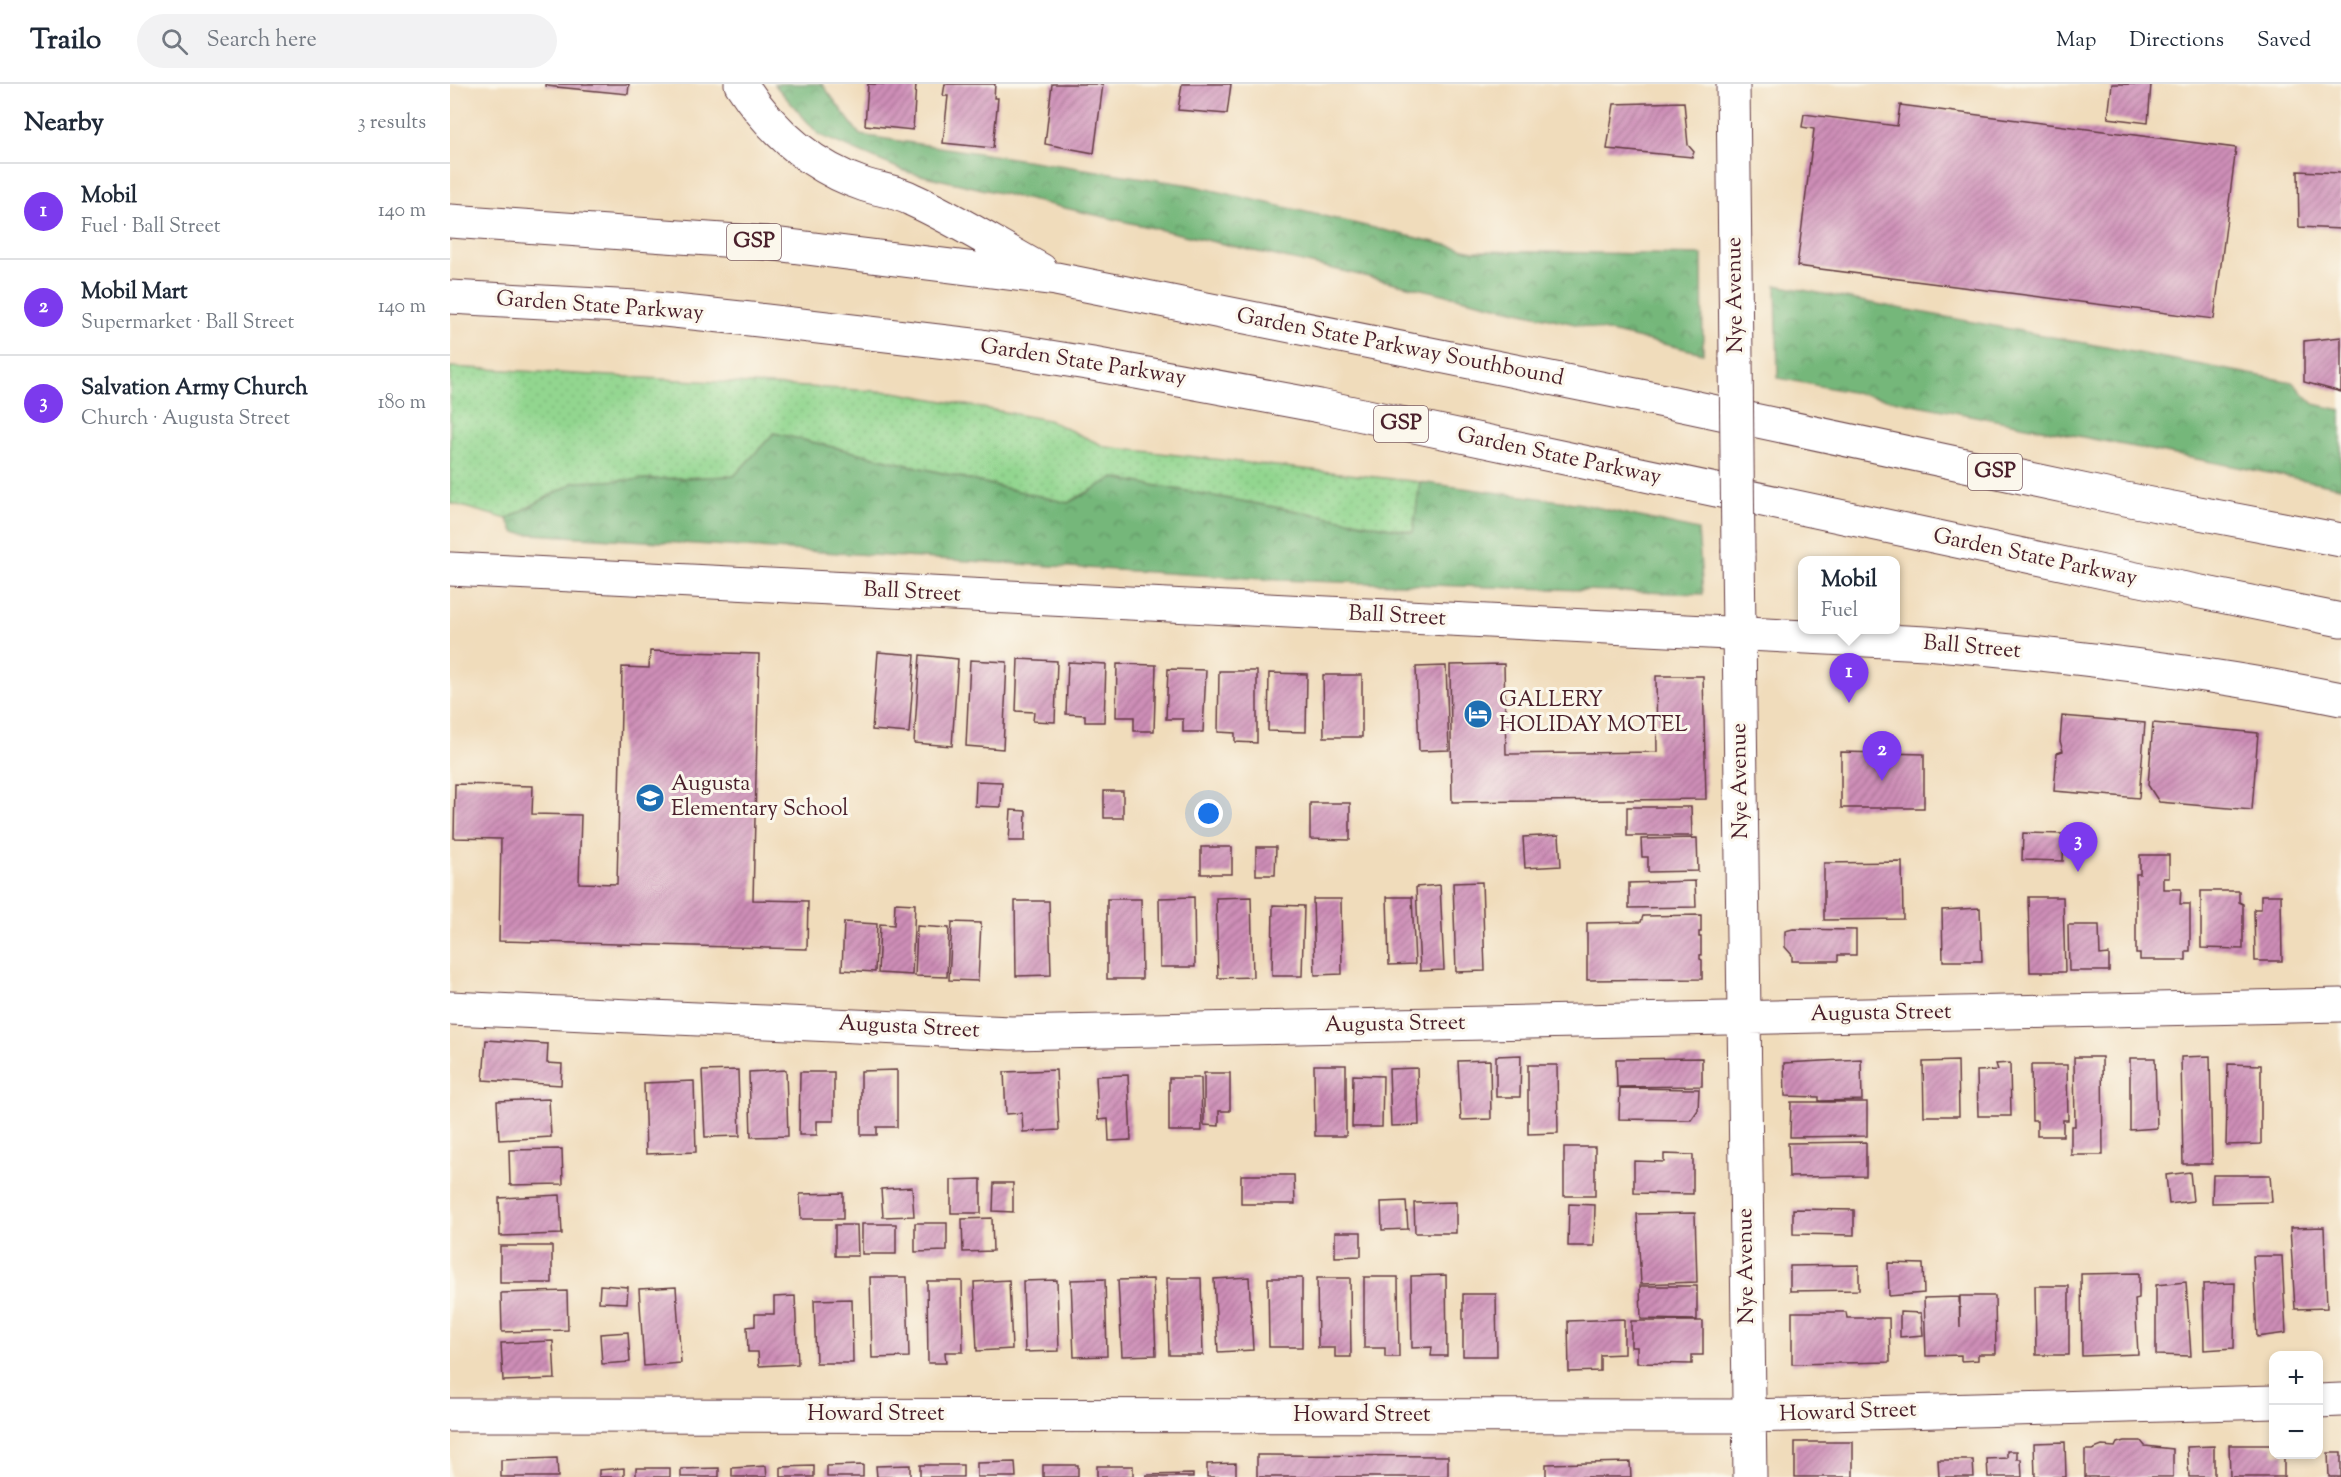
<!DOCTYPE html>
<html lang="en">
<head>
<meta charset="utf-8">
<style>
	body { margin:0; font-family:"Sorts Mill Goudy",serif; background:#f2f2f3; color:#1f2937 }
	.controls { position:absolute; right:18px; bottom:18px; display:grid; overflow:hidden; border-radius:12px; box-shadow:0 3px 9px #0003 }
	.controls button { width:54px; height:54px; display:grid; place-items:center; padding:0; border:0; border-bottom:2px solid #e0e1e3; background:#fff; color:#1f2937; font:30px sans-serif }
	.you { position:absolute; left:759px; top:730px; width:21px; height:21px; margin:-15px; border:4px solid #fff; border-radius:50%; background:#1a73e8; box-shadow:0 0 0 9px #1a73e833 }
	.badge { display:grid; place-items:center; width:39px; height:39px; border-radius:50%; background:#7c3aed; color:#fff; font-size:20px; font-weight:700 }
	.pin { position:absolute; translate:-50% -50px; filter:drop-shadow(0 2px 3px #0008) }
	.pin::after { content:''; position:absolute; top:32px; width:21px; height:18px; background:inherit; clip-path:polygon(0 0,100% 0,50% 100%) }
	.popup { position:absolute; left:1348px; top:472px; width:102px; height:78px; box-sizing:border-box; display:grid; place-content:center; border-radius:12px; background:#fff; filter:drop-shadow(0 2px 4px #0005); font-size:20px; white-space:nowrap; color:#747a83 }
	.popup b { font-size:22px; color:#1f2937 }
	.popup::after { content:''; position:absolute; left:50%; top:100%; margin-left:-12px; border:12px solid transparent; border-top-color:#fff }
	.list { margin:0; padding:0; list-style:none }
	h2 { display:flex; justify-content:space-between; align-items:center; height:78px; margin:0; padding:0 24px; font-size:26px }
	h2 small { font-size:20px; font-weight:400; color:#747a83 }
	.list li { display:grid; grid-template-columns:39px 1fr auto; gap:18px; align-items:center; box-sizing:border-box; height:96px; padding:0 24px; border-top:2px solid #e0e1e3 }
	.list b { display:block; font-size:22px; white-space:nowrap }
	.list p { margin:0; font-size:20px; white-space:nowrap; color:#747a83 }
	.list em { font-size:20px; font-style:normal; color:#747a83 }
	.icon { flex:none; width:33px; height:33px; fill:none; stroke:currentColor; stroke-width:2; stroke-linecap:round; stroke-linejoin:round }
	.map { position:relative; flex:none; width:1891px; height:1393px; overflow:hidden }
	header { display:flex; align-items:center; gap:36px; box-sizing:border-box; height:84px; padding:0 30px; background:#fff; border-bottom:2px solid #e0e1e3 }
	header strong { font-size:28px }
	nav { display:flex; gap:33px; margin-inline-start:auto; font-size:21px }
	.search { width:420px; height:54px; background:#f2f2f3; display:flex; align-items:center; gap:15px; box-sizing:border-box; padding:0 21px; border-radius:33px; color:#747a83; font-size:22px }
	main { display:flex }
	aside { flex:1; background:#fff }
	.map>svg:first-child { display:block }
	.grass { fill:url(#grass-dots); stroke:#6e7a5d; stroke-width:1.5 }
	.forest { fill:url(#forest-crowns); stroke:#606b52; stroke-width:1.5 }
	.building { fill:url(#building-hatch) }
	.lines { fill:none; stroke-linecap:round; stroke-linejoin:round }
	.minor-casing { stroke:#633b41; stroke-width:35 }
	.major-casing { stroke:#633b41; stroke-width:35 }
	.highway-casing { stroke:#633b41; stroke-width:35 }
	.minor { stroke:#fff; stroke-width:33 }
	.major { stroke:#fff; stroke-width:33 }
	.highway { stroke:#fff; stroke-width:33 }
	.minor-bridge-casing { stroke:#633b41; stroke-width:35; stroke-linecap:butt }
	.minor-bridge { stroke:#fff; stroke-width:33 }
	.labels { text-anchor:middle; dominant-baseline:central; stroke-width:6; stroke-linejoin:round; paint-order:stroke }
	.shield { fill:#fbf7ec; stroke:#7f6065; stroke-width:1.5 }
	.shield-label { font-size:21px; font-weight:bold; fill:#4a1f2b }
	.street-label { font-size:22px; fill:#4a1f2b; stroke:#fbf7ec }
	.poi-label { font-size:22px; fill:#4a1f2b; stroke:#fbf7ec; text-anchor:start }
</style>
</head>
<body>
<header>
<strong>Trailo</strong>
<div class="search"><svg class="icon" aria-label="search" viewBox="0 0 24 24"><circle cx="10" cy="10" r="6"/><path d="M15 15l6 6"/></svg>Search here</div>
<nav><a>Map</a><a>Directions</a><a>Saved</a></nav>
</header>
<main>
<aside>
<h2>Nearby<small>3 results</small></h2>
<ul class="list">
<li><span class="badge">1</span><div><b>Mobil</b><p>Fuel · Ball Street</p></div><em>140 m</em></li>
<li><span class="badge">2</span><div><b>Mobil Mart</b><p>Supermarket · Ball Street</p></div><em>140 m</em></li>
<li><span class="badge">3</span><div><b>Salvation Army Church</b><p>Church · Augusta Street</p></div><em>180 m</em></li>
</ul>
</aside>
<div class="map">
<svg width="1891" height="1393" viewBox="0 0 1891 1393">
	<defs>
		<pattern id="grass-dots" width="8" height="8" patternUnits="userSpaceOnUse" patternTransform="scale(1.5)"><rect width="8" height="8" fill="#92d68f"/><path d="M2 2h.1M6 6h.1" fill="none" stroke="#7fb77c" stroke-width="1.8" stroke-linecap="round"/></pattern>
		<pattern id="forest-crowns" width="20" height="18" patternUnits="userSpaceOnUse" patternTransform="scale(1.5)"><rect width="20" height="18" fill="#75b77a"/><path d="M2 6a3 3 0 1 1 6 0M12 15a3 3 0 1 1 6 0" fill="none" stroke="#629464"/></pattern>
		<pattern id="building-hatch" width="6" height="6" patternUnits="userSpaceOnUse" patternTransform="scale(1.5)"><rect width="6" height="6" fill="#ce8eb7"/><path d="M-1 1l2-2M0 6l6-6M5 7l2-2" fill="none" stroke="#a97395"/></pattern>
	</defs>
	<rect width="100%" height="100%" fill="#fbf7ec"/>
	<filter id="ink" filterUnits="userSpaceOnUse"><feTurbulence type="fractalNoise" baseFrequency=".0167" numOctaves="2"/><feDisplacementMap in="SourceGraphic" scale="12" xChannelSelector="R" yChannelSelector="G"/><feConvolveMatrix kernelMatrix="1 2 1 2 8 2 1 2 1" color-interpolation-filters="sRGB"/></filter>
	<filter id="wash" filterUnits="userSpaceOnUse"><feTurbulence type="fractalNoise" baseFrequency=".008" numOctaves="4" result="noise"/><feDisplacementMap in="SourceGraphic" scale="24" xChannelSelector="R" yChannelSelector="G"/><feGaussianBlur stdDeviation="1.35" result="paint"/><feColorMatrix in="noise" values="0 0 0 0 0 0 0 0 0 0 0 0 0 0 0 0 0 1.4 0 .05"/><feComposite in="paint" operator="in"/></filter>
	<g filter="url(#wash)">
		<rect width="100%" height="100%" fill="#f0dcbb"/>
		<path class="grass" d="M0,283L444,308L598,336L656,363L970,398L964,448L664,394L618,419L324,349L284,392L125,398L57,435L0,419Z"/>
		<path class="forest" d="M324,0H372L410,51L740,101L1023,167L1252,171L1253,269L457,88L369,51Z
			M1326,201L1842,298L1864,320L1891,326V403L1328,294Z
			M324,349L618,419L663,394L963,448L970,398L1132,420L1248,446L1253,510L830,496L65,449L57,435L125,398L284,392Z"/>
		<g id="blocks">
			<path class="building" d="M96,0H179L178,10L96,2Z
				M418,0H466L463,46L415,41Z
				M495,0H545L544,14H548L543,64L493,59L498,12H493Z
				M602,0H653L644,69L595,60Z
				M732,0H781L777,30L728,26Z
				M1662,0H1701L1698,39L1658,34Z
				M1234,18L1238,61L1244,68L1242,73L1157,65L1164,20Z
				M1450,21L1786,64L1764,235L1347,182L1364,45L1352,43L1354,30L1447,42Z
				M1848,87L1891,89V145L1849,143Z
				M1891,253V308L1854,298V257Z
				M200,567L309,570L303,816L358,817L357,865L49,857L51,755L4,754L5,700L83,702L82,730L131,731L129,799L167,800L172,583L199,584Z
				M428,568L465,571L459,649L422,646Z
				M470,571L508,575L502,662L464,659Z
				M568,575L607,577L605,638L583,637L584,628L566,627Z
				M520,576L557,578L553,665L516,662Z
				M618,578L656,580L654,638H635V631L616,630Z
				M667,580L706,581L704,647H684V633H666Z
				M1054,580L1056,670L1207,668L1206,592H1253L1256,715L1002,718L1000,581Z
				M996,582L999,666L969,667L966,583Z
				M718,585L756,586L753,648H733V635H716Z
				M769,587H807V659L785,658V649L768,648Z
				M819,589L857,590L856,648L818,647Z
				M873,591H912V653H874Z
				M1612,632L1695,639L1689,714L1604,707L1607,669L1613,667L1610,657Z
				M1703,639L1808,649L1802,726L1709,718L1698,701Z
				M1391,668L1474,670V724H1391Z
				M526,697L552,698L551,723L525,722Z
				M654,707H673V734H654Z
				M860,719H900V756L860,755Z
				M1177,723H1241L1242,752H1177Z
				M561,726L576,727L575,757H559Z
				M1573,749L1614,750L1613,777L1572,776Z
				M1109,751L1111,782L1075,784L1073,753Z
				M1247,754L1248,787L1198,788V773H1192L1191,755Z
				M751,763H782V790H751Z
				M806,763H826L825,791H806Z
				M1690,771H1719V794H1713V805H1731L1730,820H1740V867H1736V876H1690V870H1686V790H1690Z
				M1452,778L1453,835L1374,836V779Z
				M1245,797L1246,823L1179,824V799Z
				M1032,798L1035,887L1006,888L1003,799Z
				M990,801L994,886L970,887L966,803Z
				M1751,807H1789V818L1793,820V865L1751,864Z
				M1811,811H1831L1832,877H1805L1804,825H1811Z
				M744,813L745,883H710L709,814Z
				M801,813L803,893L768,894L766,814Z
				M937,813H962L965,880L939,881Z
				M1578,813H1613L1615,888H1580Z
				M657,815H691L692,895H657Z
				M863,815H891L892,890L865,891Z
				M565,817H599L601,891L566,892Z
				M445,819L465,820L462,891L428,889L430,840L444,841Z
				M823,821L854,822L852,892H822Z
				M1530,824L1532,877H1493L1492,826Z
				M1251,831V848H1249V853H1251V871H1250V875L1252,876V895L1137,896V839L1191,838L1193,832Z
				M394,838L427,840L425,888L392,886Z
				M502,838L531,839L528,897L499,896Z
				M1618,841H1649L1650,871L1659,870V887H1619Z
				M467,842L499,844L497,893L465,892Z
				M1343,845L1406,846V871H1388V877H1342V871L1335,863V847Z
				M36,956L98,960L97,979L112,980L111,1001L33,996Z
				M1071,971L1070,1013H1046V972Z
				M1760,972L1762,1080H1733L1731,973Z
				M1624,973H1652L1653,1071H1621V1042H1625Z
				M1252,974V1002L1167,1003L1166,975Z
				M1680,974H1705L1707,1044L1680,1046Z
				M1411,975L1412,1016L1369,1017V1013L1335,1012L1334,979Z
				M1040,976L1041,1035L1011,1036L1008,977Z
				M1508,977L1509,1032H1474L1473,978Z
				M1560,979L1561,1032H1528L1527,987L1548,986L1546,980Z
				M1778,980L1811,981V1060L1776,1061Z
				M864,981H896V1052H865Z
				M1078,981H1107L1108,1049L1078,1050Z
				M1581,981H1617L1618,1036H1613V1052H1587V1037H1582Z
				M967,984L969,1041L941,1042L939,985Z
				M288,986L290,1052L255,1053L252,987Z
				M336,986L338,1052L301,1053L299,988Z
				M447,986V1043H427V1051H411V987Z
				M606,986L609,1046L573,1048L572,1029L556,1030L554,988Z
				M350,988H384V1037H367V1051H349Z
				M754,989H780V1027H769V1042L754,1041Z
				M678,991L681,1056L659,1057L658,1035L648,1036L646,992Z
				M903,991L933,992L932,1043H902Z
				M719,994H751L752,1047H719Z
				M244,997L246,1068L196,1070L194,999Z
				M1170,1004L1249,1005L1248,1026L1241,1036L1169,1035Z
				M99,1015L101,1053L49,1056L47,1017Z
				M1341,1018H1417V1052L1340,1053Z
				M1416,1058V1092L1339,1093L1338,1059Z
				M1114,1063H1145V1112H1114Z
				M112,1065L113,1100L60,1101L59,1066Z
				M1214,1070L1243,1071V1110L1184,1109V1077L1214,1078Z
				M1740,1088L1743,1117L1719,1120L1716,1091Z
				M791,1091H844L845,1120H791Z
				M1763,1091H1820L1822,1118L1762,1119Z
				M531,1095V1129H501V1096Z
				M544,1099H563V1128L543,1127Z
				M462,1103L464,1132L433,1133L431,1105Z
				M393,1109V1135H351L350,1110Z
				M110,1111L112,1150L50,1152L49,1114Z
				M956,1117L958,1145L932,1146L931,1118Z
				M1006,1118V1149H965L964,1119Z
				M1119,1120L1145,1121L1144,1162H1118Z
				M1343,1125L1404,1126V1151L1343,1150Z
				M1245,1129L1247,1198L1191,1200L1187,1130Z
				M542,1134L543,1167L513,1168L512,1135Z
				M465,1139H497V1167L465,1168Z
				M412,1140H446V1170H412Z
				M385,1141H407L408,1172H385Z
				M1874,1143L1877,1224L1845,1225L1840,1144Z
				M885,1148H911V1172L885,1173Z
				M50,1162H102V1199H50Z
				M1803,1172H1832L1836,1249L1807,1253Z
				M1438,1179L1473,1180L1474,1209L1439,1212Z
				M1409,1181V1206L1340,1207V1182Z
				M1689,1189V1214L1685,1215L1688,1270L1632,1272L1631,1190Z
				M996,1191L997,1272H981L982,1263L962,1264L961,1192Z
				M420,1193H457L459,1273L422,1274Z
				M799,1193L803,1266L768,1268L764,1195Z
				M914,1193H948L949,1273H935V1264H914Z
				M717,1194H751L753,1271H719Z
				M818,1194H852V1263H819Z
				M867,1194H900L901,1273H885V1264H868Z
				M655,1195L657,1272L624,1273L621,1196Z
				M703,1195L706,1271L672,1272L668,1196Z
				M559,1196L562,1265L527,1267L524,1198Z
				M607,1196L609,1267L575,1268L573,1197Z
				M477,1197H512L513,1268H495L496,1279H478Z
				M1736,1198L1741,1272L1706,1271V1201Z
				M1785,1199L1784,1264L1754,1266L1753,1200Z
				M150,1201L178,1203L177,1219L149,1218Z
				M1190,1202H1247V1236L1191,1235Z
				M1585,1202H1619V1271H1586Z
				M226,1203L231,1279L194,1282L189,1205Z
				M117,1207L118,1246L52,1248L51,1209Z
				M1013,1210H1046L1047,1272H1013Z
				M345,1212L348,1280L309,1282L308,1268H298L297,1243L305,1242V1230H324V1213Z
				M1510,1212H1545L1546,1270H1528V1276L1511,1277V1271L1476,1272L1474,1214L1509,1213L1510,1244Z
				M402,1215L403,1279H366L364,1216Z
				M1342,1228H1396L1397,1234H1439L1440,1278L1342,1280Z
				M1450,1228L1471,1229L1473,1251L1450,1253Z
				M1174,1235V1270L1150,1271V1287L1119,1288L1118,1237Z
				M1181,1237H1253V1271H1242V1280L1187,1279V1263H1181Z
				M178,1248L180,1278L152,1280L150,1250Z
				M103,1257L105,1295L53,1297L51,1259Z
				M1674,1357H1691L1695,1362L1723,1365V1393H1635V1366H1642L1652,1362L1665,1363L1667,1359Z
				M1345,1358H1403V1393H1345Z
				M1615,1358L1616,1393H1585L1584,1359Z
				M1779,1361H1824V1370H1834V1393H1780Z
				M1764,1362V1393H1739L1737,1363Z
				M1557,1367H1567V1375H1571L1572,1393H1538L1537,1375L1557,1374Z
				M1878,1369H1891V1393H1879Z
				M807,1371L998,1372V1393H807Z
				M107,1374L108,1393H51V1376Z
				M1488,1376H1523L1524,1393H1489Z
				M565,1378L566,1393H527V1379Z
				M1180,1378L1181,1393H1096V1380Z
				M786,1379V1393H757V1380Z
				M413,1381V1393H377V1382Z
				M460,1381V1393H427L426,1382Z
				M470,1381H513V1393H470Z
				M593,1381H628V1393H593Z
				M316,1382L317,1393H282V1384Z
				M364,1382V1393H331V1383Z
				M647,1382H683V1393H647Z
				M174,1384V1393H149V1386Z
				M186,1384H220V1393H186Z
				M269,1384V1393H231V1385Z
				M743,1390V1393H696V1391Z"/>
		</g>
	</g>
	<g filter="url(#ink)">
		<use href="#blocks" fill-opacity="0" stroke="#633b41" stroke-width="1.5"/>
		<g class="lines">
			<g class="minor-casing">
				<path id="minor" d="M1283,0L1286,274
					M1288,469L1300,1393
					M0,924L561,949L1891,921
					M1868,1317L1891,1316
					M0,1331L1299,1332L1824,1318"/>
			</g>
			<g class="major-casing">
				<path id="major" d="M0,485L1476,559C1615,571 1754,587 1891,615"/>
			</g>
			<g class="highway-casing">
				<path id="highway" d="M291,0C322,48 361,83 415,101C431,106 449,108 463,116C507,136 549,163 591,186
					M0,137L316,159L606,195L1200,314L1670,414L1891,456
					M0,213L186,223L300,235L531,262L643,280L870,322L1686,495L1891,536"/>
			</g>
			<use href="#minor" class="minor"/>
			<use href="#major" class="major"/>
			<use href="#highway" class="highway"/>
			<g class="minor-bridge-casing">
				<path id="minor-bridge" d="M1286,274L1288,469"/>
			</g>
			<use href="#minor-bridge" class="minor-bridge"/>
		</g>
	</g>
	<defs>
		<g id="hotel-disc" transform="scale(1.5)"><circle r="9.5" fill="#1f6fb2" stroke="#fbf7ec"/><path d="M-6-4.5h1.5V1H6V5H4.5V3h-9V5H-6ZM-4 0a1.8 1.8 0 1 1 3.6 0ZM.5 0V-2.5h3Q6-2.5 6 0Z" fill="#fff"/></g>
		<g id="school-disc" transform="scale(1.5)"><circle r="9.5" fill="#1f6fb2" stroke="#fbf7ec"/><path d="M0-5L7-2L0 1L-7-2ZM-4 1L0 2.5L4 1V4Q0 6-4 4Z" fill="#fff"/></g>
	</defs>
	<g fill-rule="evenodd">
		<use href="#hotel-disc" x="1028" y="630"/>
		<use href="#school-disc" x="200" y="714"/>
	</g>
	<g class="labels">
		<g class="shield">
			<rect x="277" y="140" width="54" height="36" rx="4.5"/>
			<rect x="924" y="322" width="54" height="36" rx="4.5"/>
			<rect x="1518" y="370" width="54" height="36" rx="4.5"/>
		</g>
		<g class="shield-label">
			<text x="304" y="158">GSP</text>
			<text x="951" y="340">GSP</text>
			<text x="1545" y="388">GSP</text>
		</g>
		<g class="street-label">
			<text transform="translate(1286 211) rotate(-91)">Nye Avenue</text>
			<text transform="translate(150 223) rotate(4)">Garden State Parkway</text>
			<text transform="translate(950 264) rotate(11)">Garden State Parkway Southbound</text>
			<text transform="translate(633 279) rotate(9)">Garden State Parkway</text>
			<text transform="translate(1109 373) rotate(12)">Garden State Parkway</text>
			<text transform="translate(1585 474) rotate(12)">Garden State Parkway</text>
			<text transform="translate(462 509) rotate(3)">Ball Street</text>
			<text transform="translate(947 533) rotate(3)">Ball Street</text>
			<text transform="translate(1522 564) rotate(5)">Ball Street</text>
			<text transform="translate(1291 697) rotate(-91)">Nye Avenue</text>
			<text transform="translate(1431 930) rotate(-1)">Augusta Street</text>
			<text transform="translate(945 941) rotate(-1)">Augusta Street</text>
			<text transform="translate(459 944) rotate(3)">Augusta Street</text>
			<text transform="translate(1297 1182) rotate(-91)">Nye Avenue</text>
			<text transform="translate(1398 1329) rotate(-2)">Howard Street</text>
			<text x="426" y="1331">Howard Street</text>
			<text x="912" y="1332">Howard Street</text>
		</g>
		<g class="poi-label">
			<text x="1049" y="617">GALLERY<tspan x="1049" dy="25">HOLIDAY MOTEL</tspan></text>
			<text x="221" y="701">Augusta<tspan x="221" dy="25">Elementary School</tspan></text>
		</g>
	</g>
</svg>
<div class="controls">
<button>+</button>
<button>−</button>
</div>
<div class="you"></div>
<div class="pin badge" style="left:1399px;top:619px">1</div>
<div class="popup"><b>Mobil</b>Fuel</div>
<div class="pin badge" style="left:1432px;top:697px">2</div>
<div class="pin badge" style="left:1628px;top:788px">3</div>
</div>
</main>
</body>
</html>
